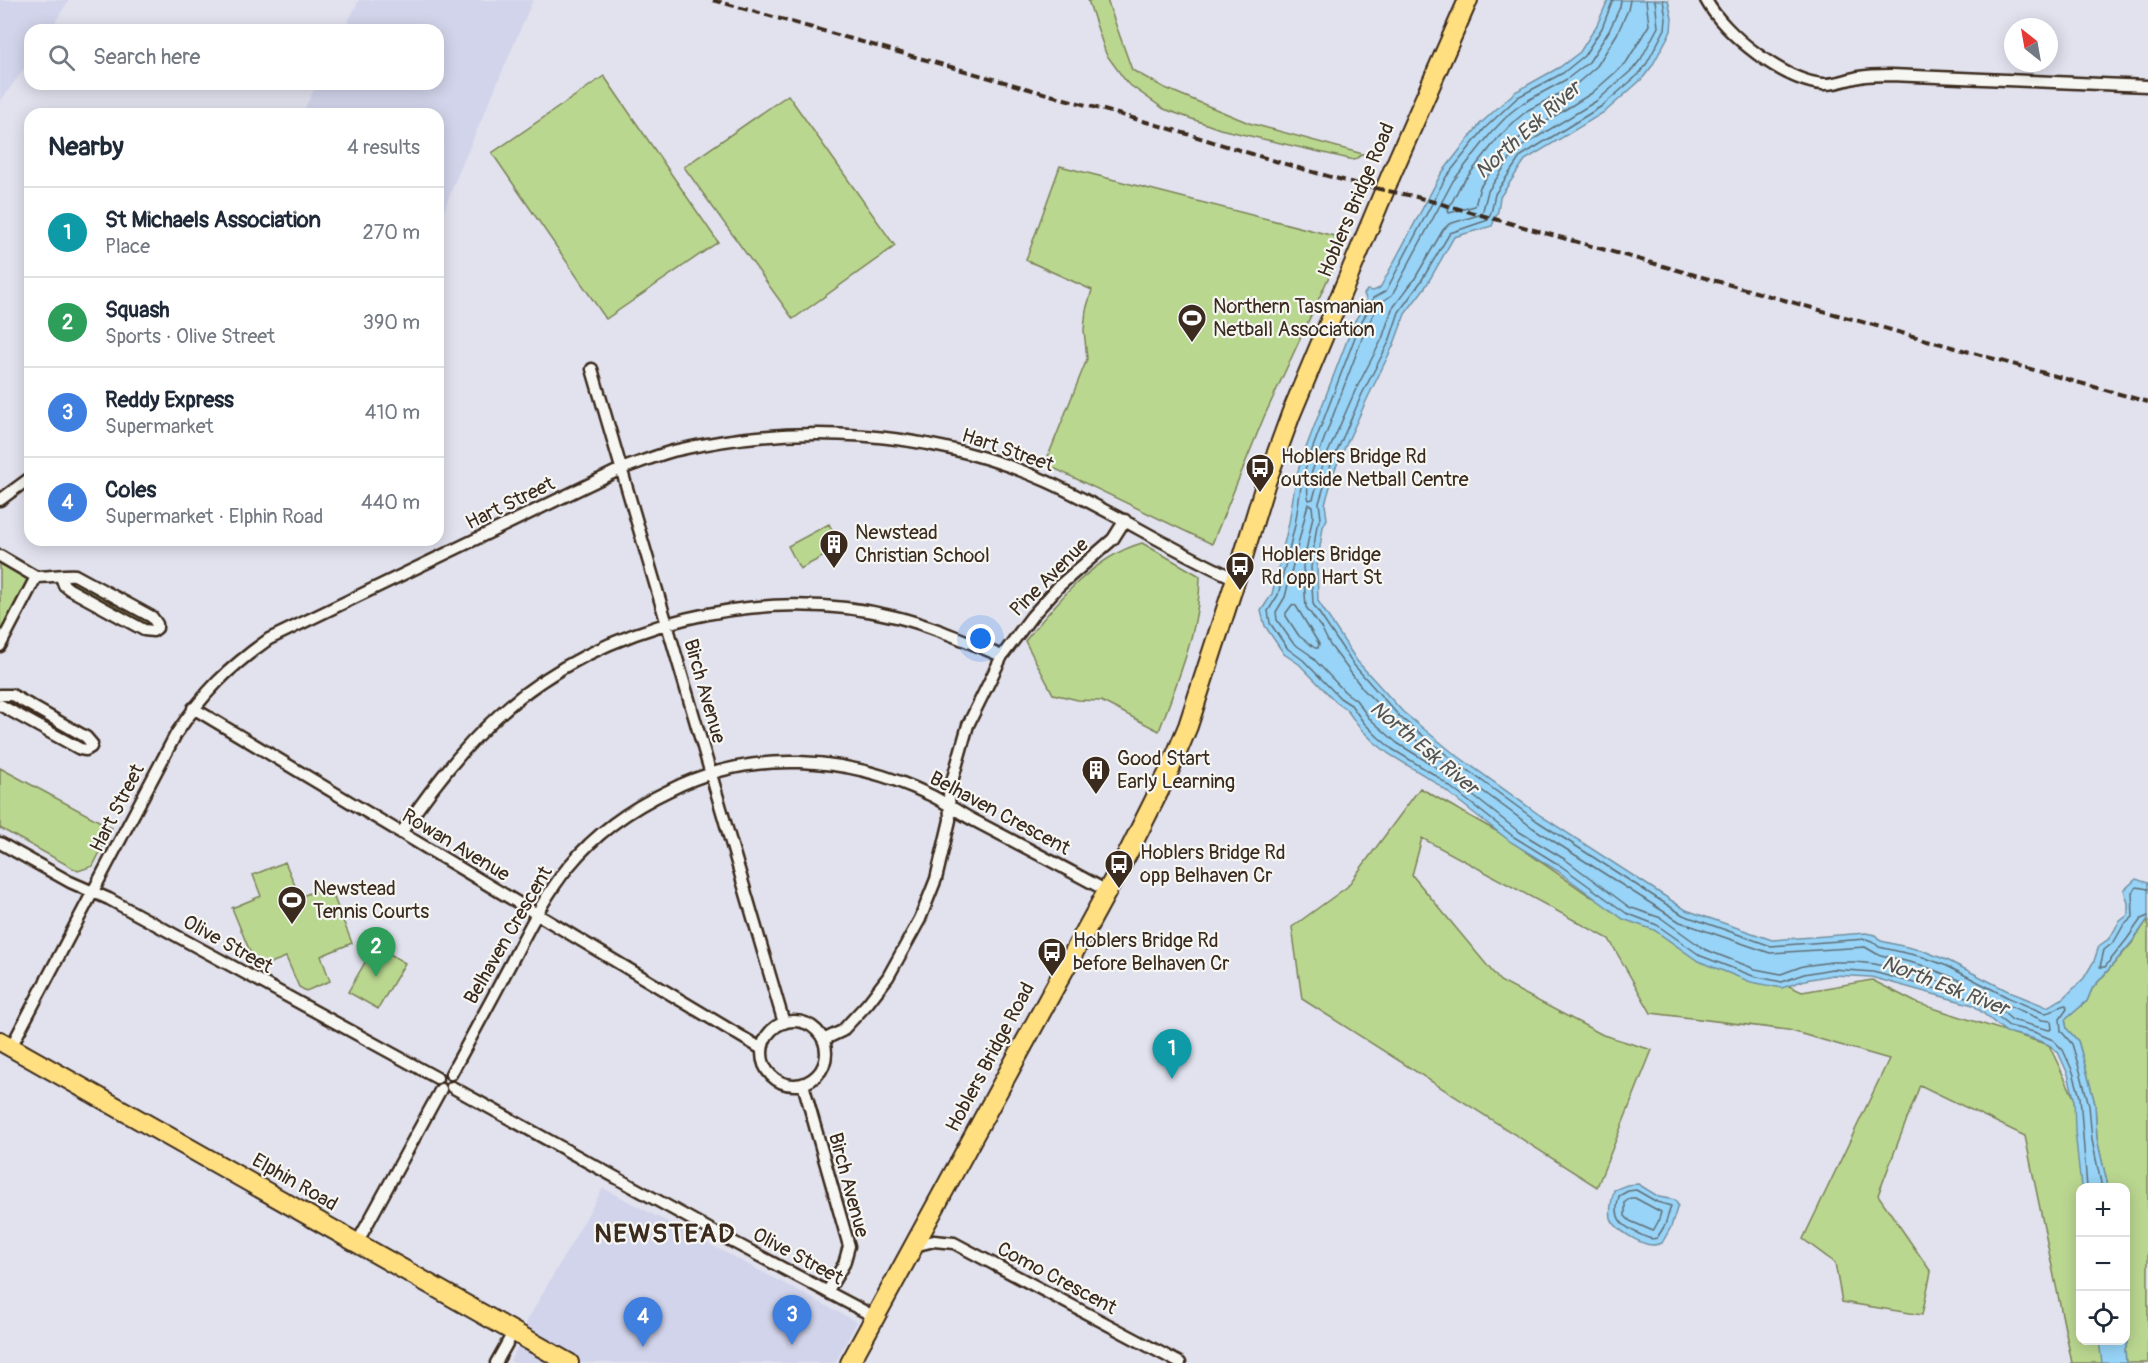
<!DOCTYPE html>
<html lang="en">
<head>
<meta charset="utf-8">
<style>
	body { margin:0; font-family:Pangolin,sans-serif; background:#f6f6f7; color:#1f2937 }
	.controls { position:absolute; right:18px; bottom:18px; display:grid; overflow:hidden; border-radius:12px; box-shadow:0 3px 15px #0003 }
	.controls button { width:54px; height:54px; display:grid; place-items:center; padding:0; border:0; border-bottom:2px solid #e0e1e3; background:#fff; color:#1f2937; font:30px sans-serif }
	.compass { position:absolute; left:2004px; top:18px; width:54px; height:54px; border-radius:50%; background:#fff; box-shadow:0 3px 15px #0003; rotate:329deg }
	.you { position:absolute; left:981px; top:639px; width:21px; height:21px; margin:-15px; border:4px solid #fff; border-radius:50%; background:#1a73e8; box-shadow:0 0 0 9px #1a73e833 }
	.badge { display:grid; place-items:center; width:39px; height:39px; border-radius:50%; background:#3b2a1e; color:#fff; font-size:20px; font-weight:700 }
	.pin { position:absolute; translate:-50% -50px; filter:drop-shadow(0 2px 3px #0008) }
	.pin::after { content:''; position:absolute; top:32px; width:21px; height:18px; background:inherit; clip-path:polygon(0 0,100% 0,50% 100%) }
	.list { margin:0; padding:0; list-style:none }
	h2 { display:flex; justify-content:space-between; align-items:center; height:78px; margin:0; padding:0 24px; font-size:26px }
	h2 small { font-size:20px; font-weight:400; color:#747a83 }
	.list li { display:grid; grid-template-columns:39px 1fr auto; gap:18px; align-items:center; box-sizing:border-box; height:90px; padding:0 24px; border-top:2px solid #e0e1e3 }
	.list b { display:block; font-size:22px; white-space:nowrap }
	.list p { margin:0; font-size:20px; white-space:nowrap; color:#747a83 }
	.list em { font-size:20px; font-style:normal; color:#747a83 }
	.icon { flex:none; width:33px; height:33px; fill:none; stroke:currentColor; stroke-width:2; stroke-linecap:round; stroke-linejoin:round }
	.map { position:relative; flex:none; width:2148px; height:1363px; overflow:hidden }
	.search { position:absolute; background:#fff; box-shadow:0 3px 15px #0003; left:24px; top:24px; width:420px; height:66px; display:flex; align-items:center; gap:15px; box-sizing:border-box; padding:0 21px; border-radius:18px; color:#747a83; font-size:22px }
	.panel { position:absolute; background:#fff; box-shadow:0 3px 15px #0003; left:24px; top:108px; width:420px; height:438px; border-radius:18px }
	.map>svg:first-child { display:block }
	.built { fill:#d2d4eb }
	.green { fill:#bad790; stroke:#7a8057; stroke-width:1.5 }
	.water { fill:#97d4f8; stroke:#7290a1; stroke-width:1.5 }
	.lines { fill:none; stroke-linecap:round; stroke-linejoin:round }
	.shore { stroke:#606e75; stroke-width:1.5 }
	.minor-casing { stroke:#3b2a1e; stroke-width:15 }
	.trunk-casing { stroke:#3b2a1e; stroke-width:22 }
	.minor { stroke:#f6f6f2; stroke-width:10 }
	.trunk { stroke:#ffdf80; stroke-width:18 }
	.rail { stroke:#3b2a1e; stroke-width:4; stroke-dasharray:9 4.5; stroke-linecap:butt }
	.labels { text-anchor:middle; dominant-baseline:central; stroke-width:4.5; stroke-linejoin:round; paint-order:stroke }
	.street-label { font-size:20px; fill:#3b2a1e; stroke:#f6f6f2 }
	.poi-label { font-size:20px; fill:#3b2a1e; stroke:#f6f6f2; text-anchor:start }
	.water-label { font-size:21px; font-style:italic; fill:#525454; stroke:#f6f6f2 }
	.district-label { font-size:26px; font-weight:bold; letter-spacing:1.5px; fill:#3b2a1e; stroke:#f6f6f2 }
</style>
</head>
<body>
<div class="map">
<svg width="2148" height="1363" viewBox="0 0 2148 1363">
	<rect width="100%" height="100%" fill="#e1e2ee"/>
	<filter id="ink" filterUnits="userSpaceOnUse"><feTurbulence type="fractalNoise" baseFrequency=".0167" numOctaves="2"/><feDisplacementMap in="SourceGraphic" scale="12" xChannelSelector="R" yChannelSelector="G"/><feConvolveMatrix kernelMatrix="1 2 1 2 8 2 1 2 1" color-interpolation-filters="sRGB"/></filter>
	<g filter="url(#ink)">
		<path class="built" d="M0,0H69L50,30H30V60L0,102Z
			M359,0H533L453,186L438,228V114H302L317,84H438V30H344Z
			M603,1188L857,1322L835,1363H514L510,1361L519,1345L528,1319Z"/>
		<path class="green" d="M1088,0H1107L1132,70L1165,88L1249,123L1363,154L1354,160L1220,129L1164,109L1127,83L1106,54Z
			M604,76L718,242L606,319L492,153Z
			M788,95L895,246L793,319L684,167Z
			M1060,166L1334,236L1344,244L1264,417L1212,544L1045,464L1087,359L1084,330L1086,310L1092,290L1026,260Z
			M829,524L841,547L800,569L788,546Z
			M1142,543L1200,576C1200,629 1177,682 1159,731L1101,701L1078,700L1053,694L1025,641C1056,603 1093,557 1142,543Z
			M0,560L26,575L28,584L0,634Z
			M70,577L150,620L151,623L145,625L69,583L68,580Z
			M6,697L84,742L80,743L2,700Z
			M0,768L112,828L93,866L78,871L0,828Z
			M1420,788L1498,832L1590,896L1802,992L1872,980L1917,1003L2049,1045L2074,1098L2084,1187L2080,1188V1340L2101,1341L2103,1363H2072L2025,1136L1920,1085L1878,1195L1931,1272L1922,1315L1842,1302L1835,1263L1803,1239L1889,1059L1788,1030L1651,1013L1609,939L1422,838L1412,875L1500,981L1603,1035L1652,1050L1597,1187L1302,999L1292,927L1347,887Z
			M285,862L300,897L329,885L352,943L321,956L330,981L306,991L299,987L286,957L263,966L253,959L232,908L261,896L253,875Z
			M2148,919V1363H2126L2125,1351L2129,1334L2126,1285V1188L2108,1187L2097,1139L2095,1104L2086,1069L2078,1041L2067,1029L2065,1020L2087,1001L2092,989L2132,943Z
			M375,945L405,963L378,1009L348,992Z"/>
		<path class="water" d="M1608,0H1668L1672,18L1671,31L1652,66L1642,79L1606,111L1525,160L1500,197L1498,211L1492,226L1454,237L1426,286L1405,314L1394,344L1368,397L1335,469L1325,504L1327,519L1323,527L1317,567L1318,601L1357,661L1403,712L1452,752L1541,816L1686,910L1772,940L1866,933L1875,935L1881,941L1924,951L1949,961L2012,993L2047,1007L2064,998L2084,978L2094,961L2099,946L2110,938L2119,922L2128,915V903L2124,890L2136,879L2148,883V919L2132,942L2092,989L2087,1001L2065,1020L2067,1029L2078,1041L2086,1069L2095,1104L2097,1139L2108,1187H2081L2075,1131L2074,1098L2068,1074L2058,1052L2049,1045L2032,1038L2006,1032L1973,1005L1871,977L1833,975L1805,980L1782,988L1751,982L1698,961L1654,930L1623,919L1558,871L1511,842L1432,780L1389,754L1374,742L1359,727L1347,710L1336,702L1299,664L1284,654L1265,626L1261,611L1272,594L1289,523L1296,478L1301,461L1354,322L1367,301L1364,294L1367,290L1373,291L1380,288L1441,174L1480,124L1515,92L1560,67L1580,52L1597,25Z
			M1638,1184L1659,1197L1675,1200L1678,1205L1671,1227L1662,1243C1659,1244 1656,1245 1653,1245C1641,1245 1614,1229 1611,1218C1609,1208 1612,1199 1614,1190L1627,1185Z
			M2126,1285L2129,1334L2125,1351L2126,1363H2102L2099,1341L2126,1340Z"/>
		<g class="lines">
			<path class="shore" d="M1613,0L1602,28L1584,56L1563,73L1518,97L1485,128L1446,177L1386,291L1373,298L1372,304L1360,324L1307,463L1302,480L1295,525L1278,595L1268,611L1270,623L1288,649L1303,660L1340,698L1351,705L1364,723L1378,737L1392,749L1435,775L1514,837L1561,866L1626,913L1657,925L1701,956L1753,976L1782,982L1804,974L1832,969L1873,972L1974,999L2009,1026L2034,1032L2053,1040L2063,1050L2073,1072L2080,1097L2087,1188
				M1621,0L1620,7L1609,31L1589,62L1567,79L1523,103L1510,113L1491,133L1453,181L1392,295L1380,303L1366,328L1314,466C1310,477 1305,489 1309,500L1313,499L1323,464L1355,391L1382,339L1392,309L1414,280L1443,230L1449,224L1482,214L1488,191L1516,150L1598,100L1633,69L1641,59L1658,27L1655,0
				M1630,0L1628,10L1617,34L1597,66L1574,86L1528,110L1516,120L1498,138L1460,186L1448,210L1449,213L1475,206L1480,187L1510,144L1592,93L1626,63L1649,25L1646,0
				M1663,0L1666,18L1665,29L1647,63L1638,75L1602,106L1521,156L1495,194L1492,209L1488,220L1450,233L1420,283L1399,312L1389,342L1362,394L1330,467L1319,503L1321,518L1317,525L1311,567L1313,604L1353,664L1400,717L1448,756L1537,821L1683,915L1771,946L1866,939L1872,941L1879,947L1923,957L1947,966L2009,998L2044,1013C2053,1013 2059,1005 2066,1005L2067,1009L2060,1019L2061,1031L2072,1044L2080,1071L2089,1105L2092,1140L2102,1188
				M1308,504L1312,506L1313,516L1303,566L1306,607L1322,629L1330,645L1363,689L1394,721L1443,762L1533,828L1680,922L1770,953L1865,947L1877,954L1921,965L1962,981L1963,986L1960,987L1875,964L1856,962H1832L1803,966L1781,974L1755,969L1704,949L1661,918L1629,907L1566,860L1518,831L1439,769L1397,743L1369,718L1356,700L1345,692L1309,654L1293,643L1277,620L1276,612L1285,597Z
				M1292,605L1296,606L1319,644L1318,648H1315L1299,636L1286,616V613Z
				M2148,889L2137,887L2132,892L2133,917L2123,926L2114,942L2104,950L2100,967H2105L2127,939L2141,919L2148,916
				M1999,1001L2042,1020L2051,1021L2052,1029L2049,1030L2012,1020L1995,1005L1996,1002Z
				M1636,1190L1657,1202L1671,1206L1665,1225L1657,1238C1650,1240 1645,1237 1639,1234C1620,1225 1613,1218 1619,1196L1628,1191Z
				M1631,1198H1635L1661,1212L1658,1222L1653,1231L1630,1221L1625,1216V1202Z"/>
			<g class="minor-casing">
				<path id="minor" d="M1706,0C1724,34 1784,81 1823,84C1834,85 1848,79 1859,77C1869,75 1881,75 1891,75L2147,86
					M592,369L784,1023
					M0,500L30,478
					M0,556L36,577L0,646
					M36,577C45,577 69,574 75,575L152,617L157,624V628L153,631L144,630L69,589L64,585L61,577
					M0,695H12L86,737L92,744L91,747L86,750L80,749L0,705
					M193,708L762,1049
					M401,833C430,790 461,749 500,714C601,622 764,584 896,617C933,626 967,642 1002,656
					M0,843L70,882L109,899L437,1078
					M762 1053a32 32 0 1 1 64 0a32 32 0 1 1-64 0Z
					M823,1040L842,1031L868,1003L888,977L920,919L936,879L950,820L949,792L968,725L1002,656L1032,616L1059,586L1113,539L1125,520
					M11,1047L176,734C205,691 227,669 269,639L621,469C638,463 655,456 673,451C796,422 930,429 1046,481C1111,510 1171,550 1236,579
					M451,1074C472,1036 493,997 513,959C530,926 546,894 569,866C596,833 632,808 670,790C751,749 847,755 928,794C944,801 959,813 975,821C1019,844 1063,867 1107,891
					M803,1084L849,1246L844,1264L827,1292
					M452,1087L718,1234L875,1317
					M357,1243L441,1089
					M914,1246L934,1241L954,1243L1180,1363
					M496,1363L514,1331"/>
			</g>
			<g class="trunk-casing">
				<path id="trunk" d="M0,1041L569,1363
					M850,1363L1129,851L1170,769L1188,726L1243,557L1265,485L1291,414L1391,175L1468,0"/>
			</g>
			<use href="#minor" class="minor"/>
			<use href="#trunk" class="trunk"/>
			<path class="rail" d="M713,0C859,41 1004,82 1150,123C1237,148 1323,179 1413,196L2148,402"/>
		</g>
	</g>
	<defs>
		<g id="stadium-pin" transform="scale(1.5)"><path d="M0 17L-7.5 6A9.5 9.5 0 1 1 7.5 6Z" fill="#3b2a1e" stroke="#f6f6f2"/><path d="M0-5a6.5 5 0 1 0 0 10a6.5 5 0 1 0 0-10ZM-3.5-1.8h7v3.6h-7Z" fill="#fff"/></g>
		<g id="bus-pin" transform="scale(1.5)"><path d="M0 17L-7.5 6A9.5 9.5 0 1 1 7.5 6Z" fill="#3b2a1e" stroke="#f6f6f2"/><path d="M-5-6H5V4H4V6H2V4H-2V6H-4V4H-5ZM-3.5-4V0h7V-4ZM-3.5 1.2v1.5H-2V1.2ZM2 1.2v1.5H3.5V1.2Z" fill="#fff"/></g>
		<g id="building-pin" transform="scale(1.5)"><path d="M0 17L-7.5 6A9.5 9.5 0 1 1 7.5 6Z" fill="#3b2a1e" stroke="#f6f6f2"/><path d="M-4-6H4V6H1V3H-1V6H-4ZM-2.5-4.3h1.7v1.8h-1.7ZM.8-4.3h1.7v1.8H.8ZM-2.5-1h1.7V.8h-1.7ZM.8-1h1.7V.8H.8Z" fill="#fff"/></g>
	</defs>
	<g fill-rule="evenodd">
		<use href="#stadium-pin" x="1192" y="318"/>
		<use href="#bus-pin" x="1260" y="468"/>
		<use href="#building-pin" x="834" y="544"/>
		<use href="#bus-pin" x="1240" y="566"/>
		<use href="#building-pin" x="1096" y="770"/>
		<use href="#bus-pin" x="1119" y="864"/>
		<use href="#stadium-pin" x="292" y="900"/>
		<use href="#bus-pin" x="1052" y="952"/>
	</g>
	<g class="labels">
		<g class="street-label">
			<text transform="translate(1356 200) rotate(-67)">Hoblers Bridge Road</text>
			<text transform="translate(1008 450) rotate(19)">Hart Street</text>
			<text transform="translate(510 503) rotate(-26)">Hart Street</text>
			<text transform="translate(1049 577) rotate(-45)">Pine Avenue</text>
			<text transform="translate(705 691) rotate(74)">Birch Avenue</text>
			<text transform="translate(117 808) rotate(-63)">Hart Street</text>
			<text transform="translate(1000 813) rotate(28)">Belhaven Crescent</text>
			<text transform="translate(456 845) rotate(31)">Rowan Avenue</text>
			<text transform="translate(508 935) rotate(-60)">Belhaven Crescent</text>
			<text transform="translate(228 944) rotate(29)">Olive Street</text>
			<text transform="translate(990 1057) rotate(-62)">Hoblers Bridge Road</text>
			<text transform="translate(295 1182) rotate(30)">Elphin Road</text>
			<text transform="translate(849 1185) rotate(75)">Birch Avenue</text>
			<text transform="translate(798 1256) rotate(28)">Olive Street</text>
			<text transform="translate(1057 1278) rotate(28)">Como Crescent</text>
		</g>
		<g class="poi-label">
			<text x="1213" y="306">Northern Tasmanian<tspan x="1213" dy="23">Netball Association</tspan></text>
			<text x="1281" y="456">Hoblers Bridge Rd<tspan x="1281" dy="23">outside Netball Centre</tspan></text>
			<text x="855" y="532">Newstead<tspan x="855" dy="23">Christian School</tspan></text>
			<text x="1261" y="554">Hoblers Bridge<tspan x="1261" dy="23">Rd opp Hart St</tspan></text>
			<text x="1117" y="758">Good Start<tspan x="1117" dy="23">Early Learning</tspan></text>
			<text x="1140" y="852">Hoblers Bridge Rd<tspan x="1140" dy="23">opp Belhaven Cr</tspan></text>
			<text x="313" y="888">Newstead<tspan x="313" dy="23">Tennis Courts</tspan></text>
			<text x="1073" y="940">Hoblers Bridge Rd<tspan x="1073" dy="23">before Belhaven Cr</tspan></text>
		</g>
		<g class="water-label">
			<text transform="translate(1528 130) rotate(-42)">North Esk River</text>
			<text transform="translate(1424 748) rotate(40)">North Esk River</text>
			<text transform="translate(1945 986) rotate(21)">North Esk River</text>
		</g>
		<g class="district-label">
			<text x="665" y="1234">NEWSTEAD</text>
		</g>
	</g>
</svg>
<div class="controls">
<button>+</button>
<button>−</button>
<button><svg class="icon" aria-label="locate" viewBox="0 0 24 24"><circle cx="12" cy="12" r="6"/><path d="M12 2v4M12 18v4M2 12h4M18 12h4"/></svg></button>
</div>
<svg class="compass" viewBox="-18 -18 36 36"><path d="M0-13l5 13h-10z" fill="#e53935"/><path d="M0 13l5-13h-10z" fill="#747a83"/></svg>
<div class="you"></div>
<div class="pin badge" style="left:1172px;top:1079px;background:#0f9aa8">1</div>
<div class="pin badge" style="left:376px;top:977px;background:#2e9e5b">2</div>
<div class="pin badge" style="left:792px;top:1345px;background:#3f7fe0">3</div>
<div class="pin badge" style="left:643px;top:1347px;background:#3f7fe0">4</div>
<div class="search"><svg class="icon" aria-label="search" viewBox="0 0 24 24"><circle cx="10" cy="10" r="6"/><path d="M15 15l6 6"/></svg>Search here</div>
<section class="panel">
<h2>Nearby<small>4 results</small></h2>
<ul class="list">
<li><span class="badge" style="background:#0f9aa8">1</span><div><b>St Michaels Association</b><p>Place</p></div><em>270 m</em></li>
<li><span class="badge" style="background:#2e9e5b">2</span><div><b>Squash</b><p>Sports · Olive Street</p></div><em>390 m</em></li>
<li><span class="badge" style="background:#3f7fe0">3</span><div><b>Reddy Express</b><p>Supermarket</p></div><em>410 m</em></li>
<li><span class="badge" style="background:#3f7fe0">4</span><div><b>Coles</b><p>Supermarket · Elphin Road</p></div><em>440 m</em></li>
</ul>
</section>
</div>
</body>
</html>
